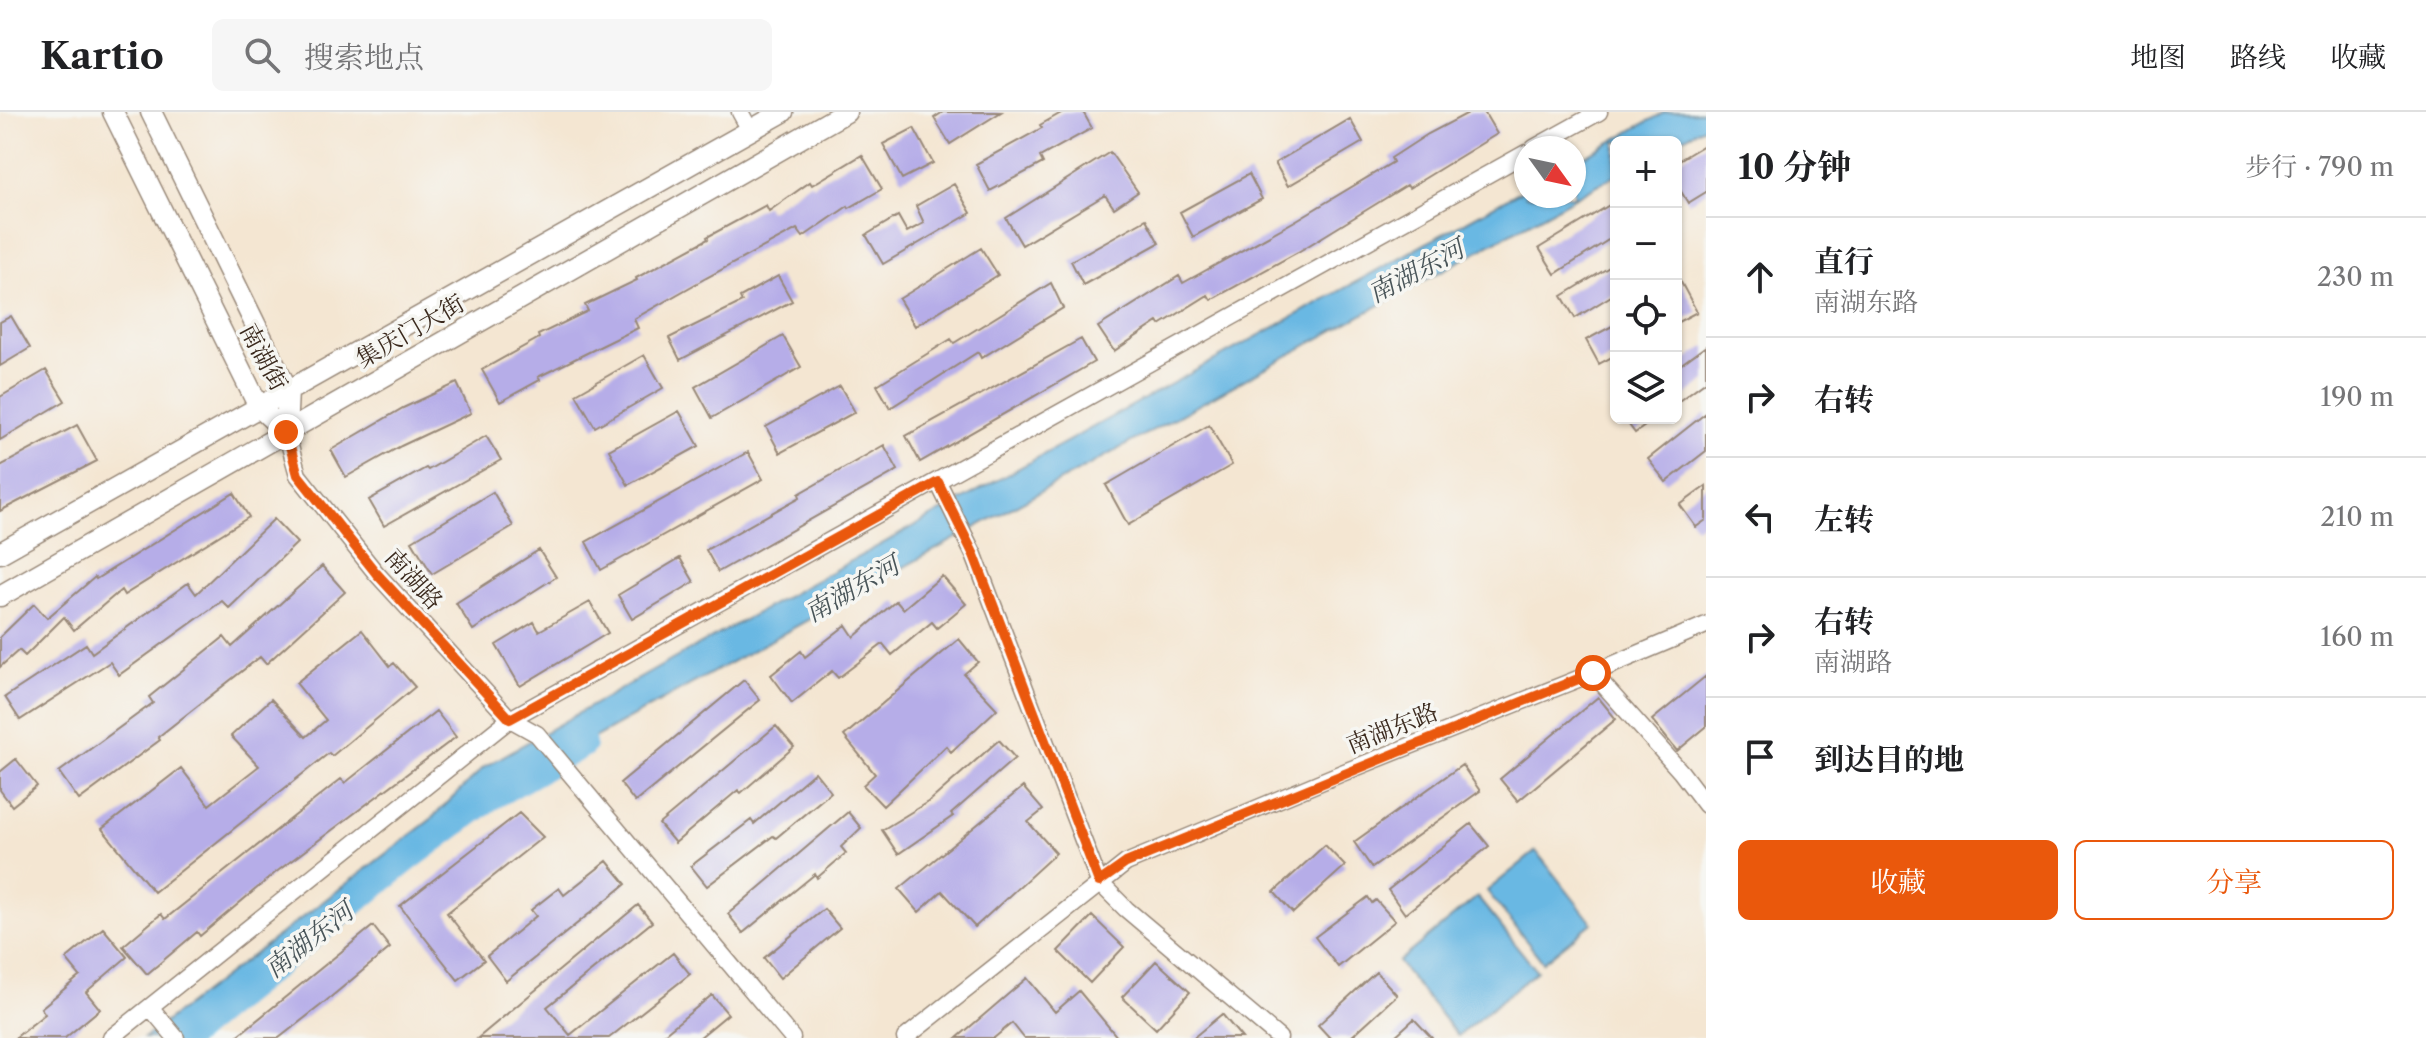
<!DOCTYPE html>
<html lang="zh">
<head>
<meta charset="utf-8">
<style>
	body { margin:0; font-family:"Libre Caslon Text","Noto Serif SC",serif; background:#f6f6f6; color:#202124 }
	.controls { position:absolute; right:24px; top:24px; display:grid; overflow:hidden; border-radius:12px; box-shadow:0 2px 6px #0004 }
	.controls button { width:72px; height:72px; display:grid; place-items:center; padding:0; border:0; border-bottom:2px solid #e0e0e0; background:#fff; color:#202124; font:40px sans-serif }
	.compass { position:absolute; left:1514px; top:24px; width:72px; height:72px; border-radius:50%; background:#fff; box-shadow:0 2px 6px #0004; rotate:123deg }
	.stop { position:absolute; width:24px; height:24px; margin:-18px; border:6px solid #ea580c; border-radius:50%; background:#fff }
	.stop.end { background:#ea580c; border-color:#fff; box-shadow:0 2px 8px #0008 }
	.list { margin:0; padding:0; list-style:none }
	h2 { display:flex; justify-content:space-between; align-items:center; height:104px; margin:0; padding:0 32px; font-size:34px }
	h2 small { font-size:26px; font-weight:400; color:#757577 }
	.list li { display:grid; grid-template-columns:52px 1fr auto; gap:24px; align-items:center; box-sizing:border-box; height:120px; padding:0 32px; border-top:2px solid #e0e0e0 }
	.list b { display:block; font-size:30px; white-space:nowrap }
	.list p { margin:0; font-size:26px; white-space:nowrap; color:#757577 }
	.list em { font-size:26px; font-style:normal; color:#757577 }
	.actions { display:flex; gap:16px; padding:24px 32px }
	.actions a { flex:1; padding:18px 0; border:2px solid #ea580c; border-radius:12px; text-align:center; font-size:28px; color:#ea580c }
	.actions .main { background:#ea580c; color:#fff }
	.icon { flex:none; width:44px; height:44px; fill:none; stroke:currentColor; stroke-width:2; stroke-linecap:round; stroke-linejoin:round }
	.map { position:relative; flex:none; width:1706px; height:926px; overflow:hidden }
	header { display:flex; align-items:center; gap:48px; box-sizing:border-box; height:112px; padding:0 40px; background:#fff; border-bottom:2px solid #e0e0e0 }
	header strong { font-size:38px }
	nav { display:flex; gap:44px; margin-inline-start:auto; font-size:28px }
	.search { width:560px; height:72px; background:#f6f6f6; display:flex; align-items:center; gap:20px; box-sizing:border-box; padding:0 28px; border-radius:12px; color:#757577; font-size:30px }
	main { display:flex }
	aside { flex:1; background:#fff }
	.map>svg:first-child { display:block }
	.water { fill:#69b8e3; stroke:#527180; stroke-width:2 }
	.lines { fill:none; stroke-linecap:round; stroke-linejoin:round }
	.river { stroke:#69b8e3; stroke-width:28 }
	.building { fill:#b6ade8 }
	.minor-casing { stroke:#988878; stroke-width:19 }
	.major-casing { stroke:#988878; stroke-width:23 }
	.minor { stroke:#fff; stroke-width:16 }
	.major { stroke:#fff; stroke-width:20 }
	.route { stroke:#ea580c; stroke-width:10 }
	.labels { text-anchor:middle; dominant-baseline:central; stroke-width:7; stroke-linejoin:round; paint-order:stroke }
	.street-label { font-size:24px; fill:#3b2a1e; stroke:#f6f6f2 }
	.water-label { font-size:26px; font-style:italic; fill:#495559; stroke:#f6f6f2 }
</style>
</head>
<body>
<header>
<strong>Kartio</strong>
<div class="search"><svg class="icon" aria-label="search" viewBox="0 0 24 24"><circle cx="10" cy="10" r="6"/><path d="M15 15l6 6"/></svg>搜索地点</div>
<nav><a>地图</a><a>路线</a><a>收藏</a></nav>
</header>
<main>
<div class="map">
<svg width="1706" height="926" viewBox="0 0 1706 926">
	<rect width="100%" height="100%" fill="#f6f6f2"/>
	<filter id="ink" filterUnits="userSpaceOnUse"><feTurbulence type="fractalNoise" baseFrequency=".0125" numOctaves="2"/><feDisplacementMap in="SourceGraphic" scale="16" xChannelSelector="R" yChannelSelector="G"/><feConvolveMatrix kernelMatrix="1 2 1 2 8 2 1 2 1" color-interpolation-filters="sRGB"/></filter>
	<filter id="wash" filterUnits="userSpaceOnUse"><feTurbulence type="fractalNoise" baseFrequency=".006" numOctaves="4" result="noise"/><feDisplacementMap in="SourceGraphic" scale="32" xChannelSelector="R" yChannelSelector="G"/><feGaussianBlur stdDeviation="1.8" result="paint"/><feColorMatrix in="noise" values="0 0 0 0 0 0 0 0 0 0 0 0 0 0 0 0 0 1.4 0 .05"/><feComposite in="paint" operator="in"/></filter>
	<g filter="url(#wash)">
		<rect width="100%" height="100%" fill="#f4e6d2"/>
		<path class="water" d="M1665,0H1706V14L1676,30H1616V63L463,698L181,926H144L430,708L484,655L670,549L1526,76V84H1574V50Z
			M1536,739L1592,811L1543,850L1487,779Z
			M1477,785L1537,859L1458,924L1398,850Z"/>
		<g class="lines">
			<path class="river" d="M184,926L405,748L488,686L582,632"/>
		</g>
		<g id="blocks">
			<path class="building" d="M943,0H1001L950,32L934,6Z
				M1063,0H1083L1092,16L1040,45L1043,51L990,79L976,52L1042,16L1040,13Z
				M1470,0H1484L1497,22L1409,76L1407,73L1298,140L1211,188L1208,183L1160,213L1158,210L1114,239L1098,215L1179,164L1183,171L1295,109L1393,50L1391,46L1428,22Z
				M1350,7L1363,30L1288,74L1275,51Z
				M914,16L933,51L902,67L883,32Z
				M1706,32V80L1688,91L1676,71V50Z
				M1110,40L1138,80L1114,96L1105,83L1022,133L1006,106Z
				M862,43L882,77L849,96L848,94L803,125L797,117L706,166L634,207L638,216L538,265L540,268L500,290L482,258L539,226L538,223L588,199L585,193L637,168L636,166L708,127L707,125L766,93L769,99L810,70L812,73Z
				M1249,62L1262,87L1193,125L1180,100Z
				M954,72L971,101L883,152L866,123L898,104L907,120L924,111L916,94Z
				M1616,89V123L1555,162L1539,136Z
				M1146,107L1159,131L1083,173L1071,149Z
				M981,136L998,163L915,214L899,187Z
				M1616,151V181L1575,206L1562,184Z
				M1676,161L1697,200L1676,211Z
				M778,164L792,189L680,248L669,226L742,190L740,185Z
				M1051,171L1063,196L981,246L978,240L890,296L877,273L951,227L954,231Z
				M11,204L30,236L0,254V210Z
				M1616,212V243L1599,252L1586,228Z
				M783,224L801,255L712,306L695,275Z
				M1081,227L1094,250L920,350L906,324Z
				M1706,234V269L1676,291V256Z
				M644,243L663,276L595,315L576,282Z
				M46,258L65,289L0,328V285Z
				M457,271L471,301L401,334L346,365L331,338L403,296Z
				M840,274L855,300L780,341L766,315Z
				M679,299L699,334L628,373L609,338Z
				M1706,301V339L1666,370L1648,347Z
				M1624,306H1656L1635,321Z
				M77,313L97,349L0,399V354Z
				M1209,313L1232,353L1128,413L1106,373Z
				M486,324L501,348L384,414L369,388L426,356L428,358Z
				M884,333L898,358L718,460L706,438L800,385L799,382Z
				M748,340L763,367L601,458L586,430Z
				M1706,374V408L1696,415L1680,393Z
				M493,380L513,414L432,462L412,429Z
				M234,381L249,405L124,483L121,478L74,518L64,505L25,544L19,538L0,555V525L34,492L47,506L95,465L96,467Z
				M274,407L297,431L229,496L222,489L119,563L110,550L20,608L5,585L86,532L92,541L188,471L196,482Z
				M539,438L556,465L473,518L456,491Z
				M680,446L694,470L632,507L618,483Z
				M322,454L345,480L266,552L260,545L158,625L160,628L79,688L59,660L153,591L149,585L224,525L232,535Z
				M942,464L966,492L937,516L932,510L892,543L883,532L838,566L832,559L792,591L771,563L801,539L805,545L846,513L854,525L896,489L903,497Z
				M590,490L608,521L520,574L496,533L534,510L539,519Z
				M362,518L390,554L394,551L415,575L332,644L329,641L154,780L102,717L181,656L209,693L259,654L231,624L271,587L306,625L326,608L296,571Z
				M959,527L978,550L964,562L997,597L951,640L946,634L883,694L863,673L875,662L844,624Z
				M1706,564V615L1677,639L1652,608Z
				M744,568L760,588L635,690L620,671Z
				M1598,585L1616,607L1518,689L1500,667Z
				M436,599L456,625L275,761L200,824L197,820L147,862L123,834L161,802L165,807L341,667L345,671Z
				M776,614L794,635L741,681L738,678L675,731L659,712Z
				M999,628L1015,646L951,702L953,704L898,742L882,718L931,688Z
				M16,647L37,674L12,694L0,678V660Z
				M1462,653L1480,679L1372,756L1354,730Z
				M815,660L831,680L776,726L773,724L707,774L691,754L751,708L754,712Z
				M1023,675L1043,698L1028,710L1056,741L975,815L942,779L919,800L899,777Z
				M848,700L861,716L841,735L846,741L817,766L815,762L743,821L728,802Z
				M519,701L543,725L447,801L484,848L458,868L400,794Z
				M1471,712L1489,734L1405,802L1388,778Z
				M1325,733L1345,754L1293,801L1274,780Z
				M607,749L626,772L506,869L487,844L536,804L531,798L559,776L564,783Z
				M1368,785L1372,791L1376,788L1395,809L1338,855L1315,825Z
				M638,793L652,810L547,895L570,923L673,841L690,862L609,926H478Z
				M824,797L840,816L780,866L764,846Z
				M1092,804L1124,835L1090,871L1058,839Z
				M373,814L390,836L320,894L279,926H235Z
				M103,816L127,845L86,880L100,897L65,926H15L45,902L41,896L80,864L66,847Z
				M1156,849L1190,880L1156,917L1122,885Z
				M1376,860L1397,883L1350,926H1330L1318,913Z
				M1027,866L1055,900L1079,879L1118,926H1024L1012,911L994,926H957Z
				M712,883L728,902L699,926H659Z
				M1222,902L1242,926H1193Z
				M1414,907L1432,926H1393Z"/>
		</g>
	</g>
	<g filter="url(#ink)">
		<use href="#blocks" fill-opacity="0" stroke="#988878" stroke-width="2"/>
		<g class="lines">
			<g class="minor-casing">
				<path id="minor" d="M740,0L750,18
					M1534,36L1599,0
					M286,320L298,363L376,461L510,607L537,622L792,926
					M938,370L974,443L1099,770L1126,797L1279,926
					M1593,561L1681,660L1706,693
					M150,895L176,926
					M111,926L510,607L1526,41
					M905,926L1126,751L1342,661L1593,561L1706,513"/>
			</g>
			<g class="major-casing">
				<path id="major" d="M113,0L259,295L286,320
					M151,0L288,279L286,320
					M0,441L783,0
					M0,484L846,0"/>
			</g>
			<use href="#minor" class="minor"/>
			<use href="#major" class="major"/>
		</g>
	</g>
	<g class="lines" filter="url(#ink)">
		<path class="route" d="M286,320L298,363L376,461L510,607L938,370L974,443L1099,770L1126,751L1593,561"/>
	</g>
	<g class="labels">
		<g class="street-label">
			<text transform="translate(410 219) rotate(-30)">集庆门大街</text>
			<text transform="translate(264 245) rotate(62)">南湖街</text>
			<text transform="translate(414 467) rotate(48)">南湖路</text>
			<text transform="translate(1392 616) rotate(-22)">南湖东路</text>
		</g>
		<g class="water-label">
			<text transform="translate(1416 159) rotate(-28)">南湖东河</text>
			<text transform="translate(852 477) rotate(-30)">南湖东河</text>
			<text transform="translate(309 828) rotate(-38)">南湖东河</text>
		</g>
	</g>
</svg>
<div class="controls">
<button>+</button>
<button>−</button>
<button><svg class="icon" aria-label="locate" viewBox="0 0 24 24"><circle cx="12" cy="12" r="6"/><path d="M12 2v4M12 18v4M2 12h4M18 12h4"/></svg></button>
<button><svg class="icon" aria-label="layers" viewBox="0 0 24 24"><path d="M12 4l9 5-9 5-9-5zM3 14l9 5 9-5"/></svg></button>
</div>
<svg class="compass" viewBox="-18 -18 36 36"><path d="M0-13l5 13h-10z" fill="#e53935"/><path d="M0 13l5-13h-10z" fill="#757577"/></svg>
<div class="stop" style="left:1593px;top:561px"></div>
<div class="stop end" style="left:286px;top:320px"></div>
</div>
<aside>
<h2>10 分钟<small>步行 · 790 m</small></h2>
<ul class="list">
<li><svg class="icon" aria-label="ahead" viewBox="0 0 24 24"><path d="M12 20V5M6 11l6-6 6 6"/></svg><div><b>直行</b><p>南湖东路</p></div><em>230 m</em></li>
<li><svg class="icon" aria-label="right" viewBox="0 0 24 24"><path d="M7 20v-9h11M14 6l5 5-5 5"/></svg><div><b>右转</b></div><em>190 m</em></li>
<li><svg class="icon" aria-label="left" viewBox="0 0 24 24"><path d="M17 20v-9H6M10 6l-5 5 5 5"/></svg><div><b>左转</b></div><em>210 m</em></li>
<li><svg class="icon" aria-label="right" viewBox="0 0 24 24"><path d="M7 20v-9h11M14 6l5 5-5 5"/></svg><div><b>右转</b><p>南湖路</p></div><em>160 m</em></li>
<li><svg class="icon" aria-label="arrive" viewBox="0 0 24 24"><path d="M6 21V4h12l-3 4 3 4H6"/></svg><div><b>到达目的地</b></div></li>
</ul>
<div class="actions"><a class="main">收藏</a><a>分享</a></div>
</aside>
</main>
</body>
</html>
